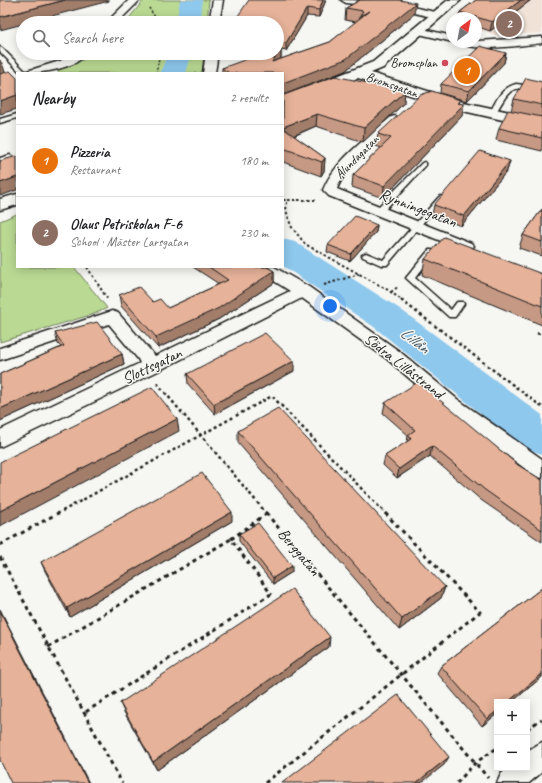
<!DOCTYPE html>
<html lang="en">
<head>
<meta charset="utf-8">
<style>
	body { margin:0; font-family:Caveat,sans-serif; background:#f6f6f6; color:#202124 }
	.controls { position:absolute; right:12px; bottom:12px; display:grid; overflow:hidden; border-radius:0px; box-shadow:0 2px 10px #0003 }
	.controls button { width:36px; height:36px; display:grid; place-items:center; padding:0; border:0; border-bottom:1px solid #e0e0e0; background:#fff; color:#202124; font:20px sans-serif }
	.compass { position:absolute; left:446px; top:12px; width:36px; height:36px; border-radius:50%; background:#fff; box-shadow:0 2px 10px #0003; rotate:32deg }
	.you { position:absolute; left:330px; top:306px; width:14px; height:14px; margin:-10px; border:3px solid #fff; border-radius:50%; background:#1a73e8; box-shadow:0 0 0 6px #1a73e833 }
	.badge { display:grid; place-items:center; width:26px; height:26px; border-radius:50%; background:#d1495b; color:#fff; font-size:13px; font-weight:700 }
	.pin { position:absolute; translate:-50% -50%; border:2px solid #fff; box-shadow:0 1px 4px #0006 }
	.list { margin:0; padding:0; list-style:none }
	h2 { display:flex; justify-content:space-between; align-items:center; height:52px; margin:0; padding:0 16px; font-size:17px }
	h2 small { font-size:13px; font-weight:400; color:#757577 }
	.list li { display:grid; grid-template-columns:26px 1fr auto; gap:12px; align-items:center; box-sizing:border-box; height:72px; padding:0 16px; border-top:1px solid #e0e0e0 }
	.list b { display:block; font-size:15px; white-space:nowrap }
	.list p { margin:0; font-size:13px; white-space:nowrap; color:#757577 }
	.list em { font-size:13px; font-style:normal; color:#757577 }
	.icon { flex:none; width:22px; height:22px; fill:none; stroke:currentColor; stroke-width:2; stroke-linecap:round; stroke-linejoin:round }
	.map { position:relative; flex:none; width:542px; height:783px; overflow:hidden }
	.search { position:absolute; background:#fff; box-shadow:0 2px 10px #0003; left:16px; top:16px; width:268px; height:44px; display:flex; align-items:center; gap:10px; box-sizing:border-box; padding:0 14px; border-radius:22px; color:#757577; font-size:15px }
	.panel { position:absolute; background:#fff; box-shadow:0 2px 10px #0003; left:16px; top:72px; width:268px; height:196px; border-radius:0px }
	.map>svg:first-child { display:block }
	.built { fill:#f1e2d7 }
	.green { fill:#bada93; stroke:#6b7b58 }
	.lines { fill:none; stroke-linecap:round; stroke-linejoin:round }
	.river { fill:#8ec8ed; fill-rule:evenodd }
	.service-casing { stroke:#1c1c1c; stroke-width:3 }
	.minor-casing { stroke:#1c1c1c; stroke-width:3 }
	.tertiary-casing { stroke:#1c1c1c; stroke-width:3 }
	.path-far3 { stroke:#1c1c1c; stroke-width:1.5; stroke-dasharray:2 2; stroke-linecap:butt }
	.path-far2 { stroke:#1c1c1c; stroke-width:2; stroke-dasharray:2.5 2.5; stroke-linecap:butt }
	.path-far1 { stroke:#1c1c1c; stroke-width:2.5; stroke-dasharray:3 3; stroke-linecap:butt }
	.path { stroke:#1c1c1c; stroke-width:3; stroke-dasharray:4 4; stroke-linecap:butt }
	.service { fill:#f6f6f2; fill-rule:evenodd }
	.minor { fill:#f6f6f2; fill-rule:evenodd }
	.tertiary { fill:#f6f6f2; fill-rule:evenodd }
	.wall { fill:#c69984; stroke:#1c1c1c }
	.shaded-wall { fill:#a17d6b; stroke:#1c1c1c }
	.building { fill:#e6b299; stroke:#1c1c1c }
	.poi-dot { fill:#d1495b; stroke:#f6f6f2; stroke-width:1.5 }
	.labels { text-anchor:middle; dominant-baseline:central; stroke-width:3; stroke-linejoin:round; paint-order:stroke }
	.far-poi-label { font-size:13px; fill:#1c1c1c; stroke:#f6f6f2; text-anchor:end }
	.far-street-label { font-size:13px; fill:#1c1c1c; stroke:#f6f6f2 }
	.street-label { font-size:16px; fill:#1c1c1c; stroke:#f6f6f2 }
	.water-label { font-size:17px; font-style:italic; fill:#445865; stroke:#f6f6f2 }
</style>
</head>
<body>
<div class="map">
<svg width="542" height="783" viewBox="0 0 542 783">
	<rect width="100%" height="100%" fill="#f6f6f2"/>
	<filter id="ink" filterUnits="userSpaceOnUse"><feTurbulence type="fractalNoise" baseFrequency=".025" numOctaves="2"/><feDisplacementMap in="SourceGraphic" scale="8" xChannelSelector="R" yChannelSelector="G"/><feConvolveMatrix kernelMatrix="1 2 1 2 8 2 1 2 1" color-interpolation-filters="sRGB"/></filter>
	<g filter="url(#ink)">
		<path class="built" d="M486,0H542V33L499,36L476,29V18H463Z"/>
		<path class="green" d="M144,0H209L207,23H125Z
			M88,53H204L202,73H59L56,70Z
			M17,214V267H74L107,308L94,314L0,342V221Z"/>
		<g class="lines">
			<path class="river" d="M180,0H202L200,23H176Z
				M168,53H192L186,73H160Z
				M283,239L295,242L400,309L542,415V454L527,449L501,430L374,327L283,266Z"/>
			<g class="service-casing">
				<path id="service" d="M0,47L2,48L27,73H21L0,52Z
					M516,84L542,87V91C509,85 511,88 495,114H491L490,113C496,101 501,88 516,84Z
					M17,114V118L0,123V119Z
					M10,155L13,157L12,158L0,162V158Z
					M424,162L426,163V165L381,214H375V210L422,163Z
					M441,196L445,198L443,199L387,265H381L363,257L362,255L366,253L383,260L439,197Z
					M429,250H432L436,252L415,278L451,310L457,302H463L464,304L455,317H449L406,278Z"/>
			</g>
			<g class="minor-casing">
				<path id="minor" d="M129,0H140L117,23H106Z
					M213,0H223L219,23H209Z
					M341,0C375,0 406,5 440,13L441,15L436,18L397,9L346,3Z
					M419,28L452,36L453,42L415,33L414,31L415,29Z
					M542,37V43C527,45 468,53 460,42Z
					M73,53H87C75,69 43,73 25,73L27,71L60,61Z
					M206,53H218L215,73H203Z
					M395,116L401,120L399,123C380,140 346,164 337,189L471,243L474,246L471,249H461L329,196L323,190C335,160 367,138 391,117Z
					M255,267H274L309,287L399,351L457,399L542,459V478L535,476L445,409L387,359L302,298L156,372L0,447V430L140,363L138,359L109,324L0,360V348L112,311L118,313L155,356L290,291L258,271Z
					M542,742V772L529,783H497L501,774L508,768H527V751Z"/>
			</g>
			<g class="tertiary-casing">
				<path id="tertiary" d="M448,0H461L383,68L371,73L459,101L542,119V129L450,108L358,78L283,106V97L373,62Z
					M17,194V205L0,210V199Z"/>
			</g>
			<path class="path-far3" d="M149,8L159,23
				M156,73L160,53"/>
			<path class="path-far2" d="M283,200H317
				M287,202L286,210L291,226L305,244L388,290L403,301
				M87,267L108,300
				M324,285L359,274
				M391,292L399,286"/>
			<path class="path-far1" d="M401,300L542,407
				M537,333L542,335
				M157,383L267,514
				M57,514L272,396L386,514"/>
			<path class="path" d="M266,513L488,778
				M231,539L266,514
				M0,545L58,513
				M0,557L122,783
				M48,647L231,539L271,594L84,713
				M527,729L542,719
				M265,783L480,612L385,513
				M457,783L475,763L497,748"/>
			<use href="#service" class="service"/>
			<use href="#minor" class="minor"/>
			<use href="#tertiary" class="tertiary"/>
		</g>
		<path class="wall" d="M326,0L319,17L307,16L286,51L281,50V59L330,42L356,22L345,20L346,8L360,0H403L402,1L414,14L345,71L305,87L404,103L363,142L316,126L294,136L325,158L324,171L321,176L283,162V73H222V68L277,53V23H233Z
			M476,0H531L490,31L476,26V18H458L460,12Z
			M506,53L504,63L467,101L440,93L441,84Z
			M542,82V151L496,140L499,128L511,111L514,99Z
			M460,100L459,103L462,116L383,198L352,187L353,175L381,148L376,146L378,134Z
			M510,161L507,171L461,226L432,215L434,205Z
			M542,209V256L519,248L523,235Z
			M377,225L376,232L350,261L327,252L328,245Z
			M425,259L542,274V325L422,275Z
			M193,267H267L274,271V283L219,319L158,348L121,306L119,295L153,302L168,308L219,284Z
			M55,333L122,354L124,364L0,421V374L61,347L58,344Z
			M294,371L215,414L188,384L187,374Z
			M385,403L518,465L542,480V542L481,500L430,456L397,478L383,465L385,456L407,442L408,435L383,413Z
			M238,431L445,587L441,598L399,630L238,443Z
			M232,521L70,617L45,571L41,562Z
			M239,534L292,572L273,584L239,541Z
			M542,588V677L482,726L437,673L441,666Z
			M329,647L157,770L124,712L120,703Z"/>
		<path class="shaded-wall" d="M65,0H109V1L25,23H23V24L0,30V17Z
			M323,0H326L319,17V10Z
			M521,0H531L490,31L492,22Z
			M416,3L414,14L345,71L283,95V83Z
			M307,8V16L286,51V43Z
			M369,11L359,28L360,16Z
			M281,47V59L272,62Z
			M506,53L504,63L467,101L469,91Z
			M0,60L1,63H2L6,75L0,77Z
			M405,91L404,103L363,142L364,128Z
			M17,95V109L0,114V101Z
			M460,100L457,111L464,104L462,116L383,198L384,186Z
			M317,114L316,126L283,140V127Z
			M325,158L324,171L321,176L322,162Z
			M510,161L507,171L461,226L464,216Z
			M17,177V190L0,196V183Z
			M377,225L376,232L350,261L351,254Z
			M274,271V283L219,319L158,348L156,337Z
			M122,354L124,364L0,421V409Z
			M294,361V371L215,414L214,404Z
			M177,419L179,431L0,526V511Z
			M432,446L430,456L397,478L399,469Z
			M232,512V521L70,617L67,608Z
			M292,566V572L273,584V578Z
			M445,587L441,598L399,630L402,619Z
			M0,609L89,783H88L0,611Z
			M330,637L329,647L157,770L153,762Z
			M542,674V677L512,702H508Z
			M497,711V714L482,726L487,719Z
			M449,757L444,765L421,783H416Z"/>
		<path class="building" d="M0,0H65L0,17Z
			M249,0H323L319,10L307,8L286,43L277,42V23H233Z
			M360,0H399L416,3L346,59L283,83V73H229L222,68L264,53H277V49L281,47L272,62L330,42L369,11L360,16L363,11L346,8Z
			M476,0H521L492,22L460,12Z
			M480,46L506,53L469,91L441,84Z
			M10,71L17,78V95L0,101V74Z
			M335,76L405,91L364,128L317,114L283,127V94L284,95Z
			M526,78L542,82V105L514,99Z
			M432,91L460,100L457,103L464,104L384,186L353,175L391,138L378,134L420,95Z
			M508,110L542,117V138L499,128Z
			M283,128L325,158L322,162L283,148Z
			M480,151L510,161L464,216L434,205Z
			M17,156V177L0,183V161Z
			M542,209V242L523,235Z
			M355,216L377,225L351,254L328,245Z
			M444,237L542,274V306L425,259Z
			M209,267H267L274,271L219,308L156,337L119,295L139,287L153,302L160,299L168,308L228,280Z
			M97,322L122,354L0,409V374L64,346L55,333Z
			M265,333L294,361L214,404L187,374Z
			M418,382L518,465L542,480V530L485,490L432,446L399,469L385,456L411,439L408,435L415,430L385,403Z
			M152,387L177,419L0,511V462Z
			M278,408L445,587L402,619L238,431Z
			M202,473L232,512L67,608L41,562Z
			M258,523L292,566L273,578L239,534Z
			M542,588V674L508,702H497V711L487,719L441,666Z
			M292,589L330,637L153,762L120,703Z
			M0,611L88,783H11L0,760Z
			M398,695L449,757L416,783H282Z"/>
	</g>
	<circle class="poi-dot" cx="445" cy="63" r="4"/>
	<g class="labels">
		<g class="far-poi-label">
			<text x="437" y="63">Bromsplan</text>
		</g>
		<g class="far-street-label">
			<text transform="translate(392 85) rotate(19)">Bromsgatan</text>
			<text transform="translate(357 157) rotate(-45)">Ålundagatan</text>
		</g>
		<g class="street-label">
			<text transform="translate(418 208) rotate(21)">Rynningegatan</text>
			<text transform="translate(152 366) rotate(-26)">Slottsgatan</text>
			<text transform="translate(404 366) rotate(38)">Södra Lillåstrand</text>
			<text transform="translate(299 552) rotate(50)">Berggatan</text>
		</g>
		<g class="water-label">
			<text transform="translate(415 340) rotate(38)">Lillån</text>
		</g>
	</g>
</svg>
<div class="controls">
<button>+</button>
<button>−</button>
</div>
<svg class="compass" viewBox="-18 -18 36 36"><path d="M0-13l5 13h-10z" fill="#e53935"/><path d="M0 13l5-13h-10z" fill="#757577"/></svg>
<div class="you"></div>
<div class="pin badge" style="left:467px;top:71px;background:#e8710a">1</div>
<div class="pin badge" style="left:509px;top:24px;background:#8d6e63">2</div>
<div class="search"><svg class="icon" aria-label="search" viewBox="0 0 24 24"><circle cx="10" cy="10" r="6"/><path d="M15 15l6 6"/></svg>Search here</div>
<section class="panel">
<h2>Nearby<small>2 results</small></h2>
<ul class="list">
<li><span class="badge" style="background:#e8710a">1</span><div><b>Pizzeria</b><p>Restaurant</p></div><em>180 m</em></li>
<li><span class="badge" style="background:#8d6e63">2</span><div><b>Olaus Petriskolan F-6</b><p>School · Mäster Larsgatan</p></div><em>230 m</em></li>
</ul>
</section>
</div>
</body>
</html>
